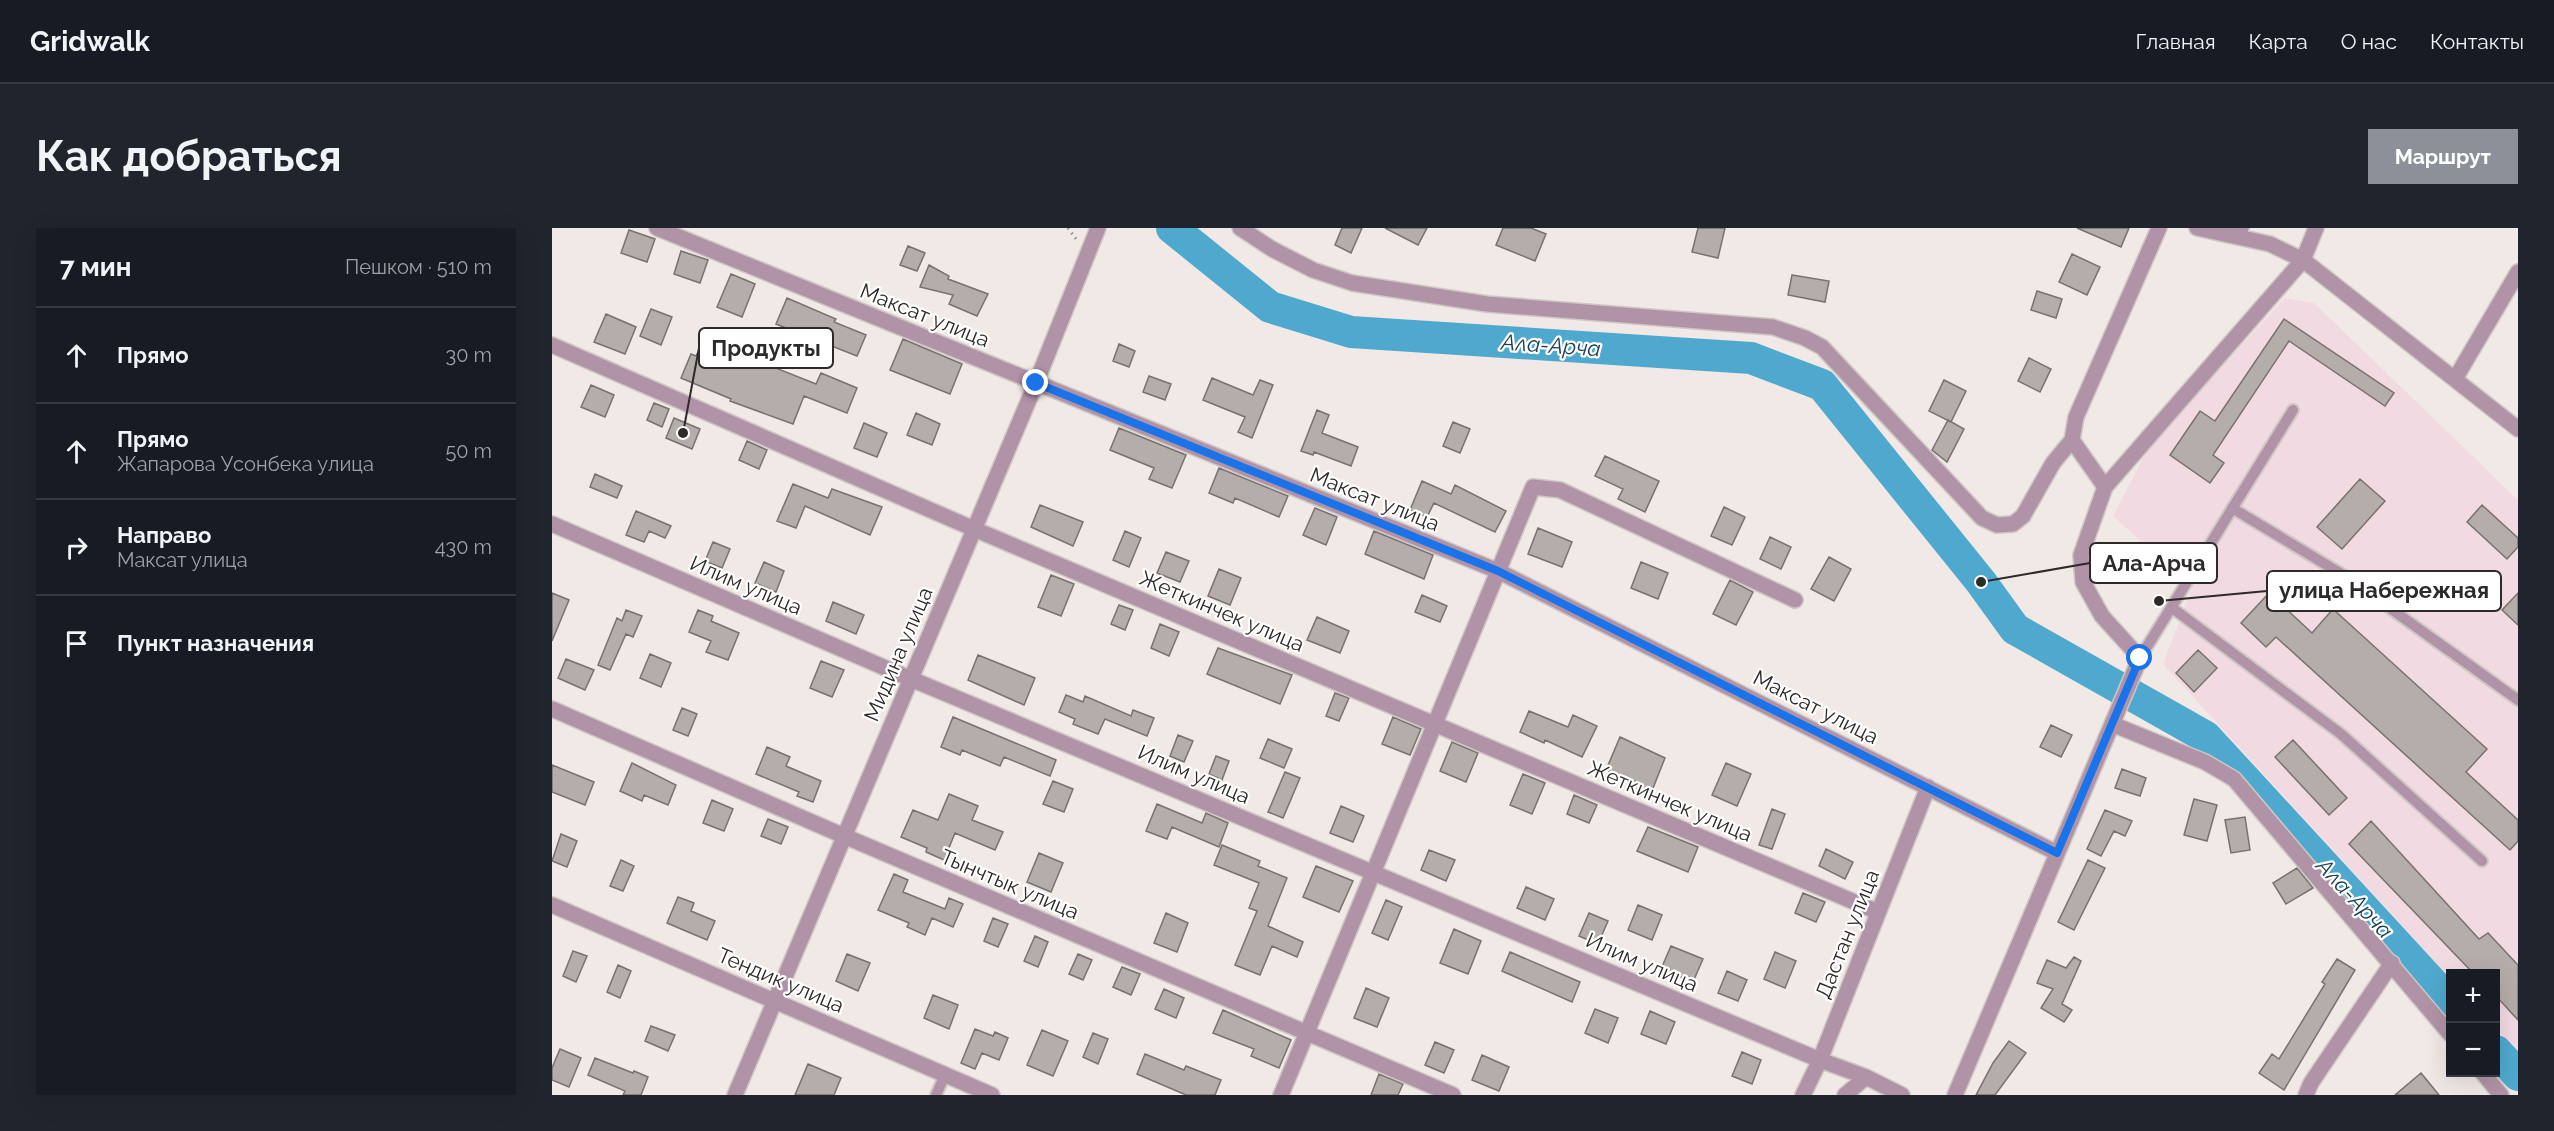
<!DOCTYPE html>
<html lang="ru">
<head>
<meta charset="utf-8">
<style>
	body { margin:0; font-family:Raleway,sans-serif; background:#20242c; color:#f1f3f6 }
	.controls { position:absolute; right:18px; bottom:18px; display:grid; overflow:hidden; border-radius:0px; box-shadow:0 6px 24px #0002 }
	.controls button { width:54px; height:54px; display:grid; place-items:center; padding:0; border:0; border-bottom:2px solid #363941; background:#171b24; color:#f1f3f6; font:30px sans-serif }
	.stop { position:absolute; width:18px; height:18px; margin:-14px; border:4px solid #1a73e8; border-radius:50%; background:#fff }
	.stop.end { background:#1a73e8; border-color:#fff; box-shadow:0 2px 6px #0008 }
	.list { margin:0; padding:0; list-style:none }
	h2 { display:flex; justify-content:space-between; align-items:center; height:78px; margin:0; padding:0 24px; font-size:26px }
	h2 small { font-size:20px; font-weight:400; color:#9ea1a6 }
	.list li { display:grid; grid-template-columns:39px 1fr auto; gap:18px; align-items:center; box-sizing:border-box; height:96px; padding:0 24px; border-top:2px solid #363941 }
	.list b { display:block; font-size:22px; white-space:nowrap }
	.list p { margin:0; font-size:20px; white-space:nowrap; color:#9ea1a6 }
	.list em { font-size:20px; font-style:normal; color:#9ea1a6 }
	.icon { flex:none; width:33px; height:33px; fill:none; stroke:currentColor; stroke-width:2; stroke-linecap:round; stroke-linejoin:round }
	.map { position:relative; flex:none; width:1966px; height:867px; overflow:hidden; border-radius:0px }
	header { display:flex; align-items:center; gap:36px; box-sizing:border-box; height:84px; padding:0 30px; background:#171b24; border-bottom:2px solid #363941 }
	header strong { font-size:28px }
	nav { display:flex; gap:33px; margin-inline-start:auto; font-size:21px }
	.intro { display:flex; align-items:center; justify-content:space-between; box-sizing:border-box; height:144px; padding:0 36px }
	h1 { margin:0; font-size:42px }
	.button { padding:15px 27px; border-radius:0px; background:#8c9099; color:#fff; font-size:21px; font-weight:700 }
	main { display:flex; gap:36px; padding:0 36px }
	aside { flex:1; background:#171b24; border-radius:0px; box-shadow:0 6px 24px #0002 }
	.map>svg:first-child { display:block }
	.industrial { fill:#f2dae3 }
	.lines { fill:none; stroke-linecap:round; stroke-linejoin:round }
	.river { stroke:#4fa9ce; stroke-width:32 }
	.building { fill:#b5adaa; stroke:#79716e; stroke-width:1.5 }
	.service-casing { stroke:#cec7c4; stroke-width:14 }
	.minor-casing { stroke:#cec7c4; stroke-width:18 }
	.tertiary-casing { stroke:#cec7c4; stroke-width:18 }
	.path { stroke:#938e8c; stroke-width:3; stroke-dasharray:1.5 4.5; stroke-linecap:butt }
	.service { stroke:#b193a7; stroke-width:10 }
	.minor { stroke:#b193a7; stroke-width:15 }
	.tertiary { stroke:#b193a7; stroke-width:15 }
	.route { stroke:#1a73e8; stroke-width:8 }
	.labels { text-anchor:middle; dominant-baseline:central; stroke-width:4.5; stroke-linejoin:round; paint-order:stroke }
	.street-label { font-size:21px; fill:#2d2a29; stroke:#fff }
	.water-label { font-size:22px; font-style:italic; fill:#194151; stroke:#fff }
	.leader { fill:none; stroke:#2d2a29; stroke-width:2 }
	.callout-dot { fill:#2d2a29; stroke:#fff; stroke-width:2 }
	.callout { fill:#fff; stroke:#2d2a29; stroke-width:2 }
	.callout-label { font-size:22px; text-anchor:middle; font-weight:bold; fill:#2d2a29 }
</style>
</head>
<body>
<header>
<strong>Gridwalk</strong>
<nav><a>Главная</a><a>Карта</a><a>О нас</a><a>Контакты</a></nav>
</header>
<div class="intro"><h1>Как добраться</h1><a class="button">Маршрут</a></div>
<main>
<aside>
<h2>7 мин<small>Пешком · 510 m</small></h2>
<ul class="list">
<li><svg class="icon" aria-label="ahead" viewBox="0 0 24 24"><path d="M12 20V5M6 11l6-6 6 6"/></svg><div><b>Прямо</b></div><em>30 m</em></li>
<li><svg class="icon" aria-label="ahead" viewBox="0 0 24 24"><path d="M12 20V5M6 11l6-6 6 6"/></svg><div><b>Прямо</b><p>Жапарова Усонбека улица</p></div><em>50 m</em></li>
<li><svg class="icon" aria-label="right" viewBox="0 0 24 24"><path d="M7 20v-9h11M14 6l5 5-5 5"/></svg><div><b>Направо</b><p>Максат улица</p></div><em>430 m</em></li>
<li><svg class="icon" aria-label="arrive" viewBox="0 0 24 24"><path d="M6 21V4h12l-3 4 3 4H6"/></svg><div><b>Пункт назначения</b></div></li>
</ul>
</aside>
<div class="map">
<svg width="1966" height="867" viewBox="0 0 1966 867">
	<rect width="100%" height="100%" fill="#f1e9e6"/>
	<path class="industrial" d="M1733,70L1762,75L1966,272V824L1944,800V746H1898V750L1611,436L1640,360L1561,288L1598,217Z"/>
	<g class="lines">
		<path class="river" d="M620,0L718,79L799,104L1199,130L1270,157L1429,354L1463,401L1654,509L1898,774
			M1944,823L1966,847"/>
	</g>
	<path class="building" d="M790,0H810L799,25L783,17Z
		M833,0H875L866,17Z
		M951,0H979L994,6L983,33L944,17Z
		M1146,0H1173L1166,30L1140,24Z
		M1525,0H1577L1569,19Z
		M77,2L103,11L95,34L69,25Z
		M356,18L373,25L365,43L348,37Z
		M129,23L156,32L148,55L122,46Z
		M1520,26L1548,39L1535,67L1507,54Z
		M377,37L397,48L396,51L436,66L425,88L397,76L401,67L368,59Z
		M179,46L203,56L190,89L165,79Z
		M1240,47L1277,53L1273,74L1236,67Z
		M1485,63L1510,71L1504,90L1479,82Z
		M235,70L284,91L282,94L314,107L305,128L224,96Z
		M99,81L120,89L109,117L88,108Z
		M54,86L84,99L73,126L42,114Z
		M1732,91L1842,165L1833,178L1737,113L1661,227L1672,235L1658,255L1618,227L1648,183L1663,193Z
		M351,111L410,136L398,166L338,142Z
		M567,116L583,123L577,139L561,133Z
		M148,120L193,138L196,129L264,156L269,145L305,160L295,185L252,168L241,196L178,173L179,171L129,150L139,126L144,128Z
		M1477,130L1499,141L1488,164L1466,153Z
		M597,148L619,156L613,172L591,164Z
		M660,150L701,167L708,152L721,157L700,210L686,204L693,189L651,172Z
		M1392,152L1414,163L1399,194L1377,183Z
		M39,157L62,167L53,189L29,179Z
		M102,175L117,181L110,199L95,192Z
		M765,182L777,187L770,205L806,219L799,238L762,224L761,227L749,223Z
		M364,185L388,196L380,217L355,207Z
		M122,190L148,201L140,221L114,210Z
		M1396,192L1412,201L1395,234L1380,222Z
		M901,194L918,201L908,225L891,218Z
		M312,195L335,205L325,229L302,220Z
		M567,200L634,227L620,260L597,251L602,240L558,222Z
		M195,213L215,222L207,241L187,232Z
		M1053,228L1107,253L1093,284L1066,271L1071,261L1043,248Z
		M667,240L736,268L727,289L683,270L681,275L657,265Z
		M43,246L70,258L65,270L38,259Z
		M1808,251L1833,273L1790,321L1765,299Z
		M870,253L899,266L903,257L954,283L943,304L882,275L875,289L858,282Z
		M241,256L276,270L280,261L330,279L318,307L253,278L244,300L225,293Z
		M488,277L531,294L521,318L479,299Z
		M1930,277L1966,310V319L1955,331L1915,294Z
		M1172,279L1193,289L1180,317L1159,308Z
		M763,280L785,289L774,317L751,307Z
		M84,283L119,298L113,310L97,303L92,314L74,307Z
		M986,300L1020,314L1010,339L976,326Z
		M573,303L589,310L577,339L561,332Z
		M822,303L881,327L872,351L813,326Z
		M1218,309L1239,319L1229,341L1208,331Z
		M161,314L178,321L170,340L153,333Z
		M614,324L637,333L628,354L605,345Z
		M1277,329L1299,341L1282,373L1259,361Z
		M212,334L232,343L224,364L203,355Z
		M1089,334L1116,345L1106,371L1079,360Z
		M667,341L689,350L678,377L656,368Z
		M499,347L522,356L509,388L486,379Z
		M1178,352L1201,364L1184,397L1161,386Z
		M0,365L17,372L0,413Z
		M1717,365L1760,405L1781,381L1935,521L1914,544L1966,592V613L1958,622L1724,409L1714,419L1689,395Z
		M1966,365V397L1950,382Z
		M870,367L895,378L888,394L863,384Z
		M281,374L312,387L304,406L274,393Z
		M567,377L581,382L573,402L559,396Z
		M74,382L90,388L81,409L74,406L58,442L46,437L65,390L70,393Z
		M146,382L161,388L159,393L187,405L176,432L154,424L159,413L137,404Z
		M765,389L797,403L788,425L755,412Z
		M608,396L627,404L617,428L599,420Z
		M666,420L740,447L728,476L655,446Z
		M1646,422L1665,440L1642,464L1624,445Z
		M98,426L119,435L109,459L88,450Z
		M426,427L483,450L472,477L416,452Z
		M14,431L42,442L33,462L6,450Z
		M269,433L292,442L280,469L258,460Z
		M783,465L797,470L787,493L774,488Z
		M514,467L531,474L533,468L579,488L581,482L602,490L595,508L553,491L546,506L521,496L523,491L507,484Z
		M130,480L145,486L136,508L121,502Z
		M977,483L1016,499L1021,487L1045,498L1030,529L993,512L992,515L968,504Z
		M401,489L504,532L498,548L452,529L448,538L410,522L408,527L389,519Z
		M841,489L869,501L858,527L830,516Z
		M1499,497L1520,507L1509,529L1488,519Z
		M626,507L641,513L632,534L618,528Z
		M1068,509L1113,530L1099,565L1085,560L1087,555L1054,542Z
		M716,511L740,521L732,540L708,530Z
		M1741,512L1795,570L1777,587L1723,529Z
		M900,514L926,525L914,554L888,543Z
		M215,519L238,529L234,538L269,553L261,574L245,568L247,564L204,546Z
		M664,528L677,533L670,552L657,546Z
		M80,535L124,557L116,577L92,567L90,573L68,563Z
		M1174,535L1199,546L1185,578L1160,567Z
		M0,537L42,554L33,577L0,564Z
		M1570,541L1594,550L1588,568L1563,560Z
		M733,544L748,550L731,590L716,584Z
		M971,546L993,555L980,586L958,577Z
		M501,553L521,561L512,584L491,576Z
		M397,566L426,578L420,592L451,604L443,622L403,605L392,632L374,624L375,620L349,609L361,582L386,592Z
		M1022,567L1045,577L1037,595L1015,586Z
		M1642,571L1665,577L1655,613L1632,607Z
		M160,572L181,581L172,603L151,595Z
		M605,576L650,595L654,585L676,595L667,619L620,599L615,611L594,603Z
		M789,578L812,588L801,614L778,605Z
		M1220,581L1233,586L1220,621L1207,617Z
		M1553,582L1580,593L1573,608L1562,603L1549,628L1535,621Z
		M1693,589L1698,622L1679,625L1673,592Z
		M216,591L236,599L229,616L209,608Z
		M1819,593L1927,711L1936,705L1966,737V792L1944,768V746H1922L1797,616Z
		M1096,599L1146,619L1136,644L1085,623Z
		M9,606L25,613L15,639L0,633Z
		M670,617L708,633L706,638L735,650L716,698L751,714L745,729L720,718L708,747L683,737L705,683L697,680L707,655L662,637Z
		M1274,621L1301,634L1293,651L1267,638Z
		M877,622L903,632L894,653L869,642Z
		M487,625L511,635L499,664L475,654Z
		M69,632L82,638L71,663L58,658Z
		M1536,632L1553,640L1522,702L1506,694Z
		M764,638L801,653L787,684L751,669Z
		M1745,640L1761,660L1734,676L1721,655Z
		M342,646L356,652L351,664L393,681L397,670L411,676L401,699L380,690L373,707L355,699L357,695L326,682Z
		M974,659L1002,671L993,692L965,680Z
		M1251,665L1273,674L1264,694L1243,685Z
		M126,669L142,675L139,683L163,693L155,712L115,695Z
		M834,672L850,679L836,712L820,705Z
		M1086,677L1110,687L1100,712L1076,702Z
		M614,685L636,695L625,724L602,715Z
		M1037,685L1056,693L1046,716L1027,708Z
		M441,690L456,696L446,719L432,713Z
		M902,701L929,713L916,746L888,735Z
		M483,708L496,714L486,739L472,733Z
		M1119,718L1151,731L1141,754L1109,741Z
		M21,723L35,728L24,754L11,748Z
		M958,724L1028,754L1020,774L950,743Z
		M1223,724L1244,733L1233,760L1212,751Z
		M295,726L318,735L306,763L284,753Z
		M526,726L540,732L531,752L517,746Z
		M1522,729L1529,733L1510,776L1520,782L1512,794L1489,780L1501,761L1485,755L1495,732L1514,740Z
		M1785,731L1803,742L1732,862L1707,845L1720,826L1727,831L1773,756L1770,754Z
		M66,737L79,743L68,770L55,764Z
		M570,739L588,746L579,767L561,759Z
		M1175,743L1195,752L1186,773L1166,765Z
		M814,760L837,770L825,799L802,790Z
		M612,761L632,770L624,790L603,781Z
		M381,767L406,777L397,801L372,790Z
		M1043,781L1066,790L1056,815L1033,805Z
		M671,782L739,812L727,840L699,828L702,821L661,805Z
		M1098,783L1123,794L1114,816L1089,806Z
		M99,798L123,807L116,823L93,813Z
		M423,801L441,808L443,804L456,810L447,832L430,825L423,841L409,835Z
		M490,802L516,813L501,848L475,837Z
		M541,805L556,811L546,836L531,829Z
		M1457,813L1474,825L1443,867H1424L1441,835Z
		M883,814L902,822L892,845L873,837Z
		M8,821L29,830L17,859L0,852V840Z
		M1190,824L1209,832L1200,856L1180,848Z
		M593,826L632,842L634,838L669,852L663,867H634L585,846Z
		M930,827L957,839L947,863L920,852Z
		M43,830L81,845L82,843L96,849L89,867H71L73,863L36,847Z
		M256,836L289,850L282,867H243Z
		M1869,845L1887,867H1843Z
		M827,846L851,856L846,867H819Z"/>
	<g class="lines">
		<g class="service-casing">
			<path id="service" d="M1680,280L1793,348L1966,472
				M1619,379L1789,506L1930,633
				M1588,430L1741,182
				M384,867L393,847"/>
		</g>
		<g class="minor-casing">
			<path id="minor" d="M105,0L946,343L1505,625
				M688,0L720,21L761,42L800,55L935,76L1221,99L1253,110L1270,119L1430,290L1445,297L1461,296L1471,288L1501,235L1520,212
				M1645,0L1686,9L1689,0
				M1686,9L1718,16L1751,32L1966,201
				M0,117L422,301L1326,684
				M1903,151L1966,44
				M1553,259L1751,32L1764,0
				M0,296L359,451L1268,832L1314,849L1350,867
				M0,481L292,608L901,867
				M1560,496L1653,534L1682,551L1898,806
				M0,677L440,867
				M1930,844L1949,867
				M729,867L981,259L1008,262L1243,372
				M1251,867L1268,832L1376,559
				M1293,867L1314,849
				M1403,867L1588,430L1550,388L1531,354L1529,327L1553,259L1520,212L1524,189L1607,0
				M1754,867L1759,855L1840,735"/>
		</g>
		<g class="tertiary-casing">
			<path id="tertiary" d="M183,867L484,155L546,0"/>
		</g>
		<path class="path" d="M516,0L524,11"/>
		<use href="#service" class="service"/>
		<use href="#minor" class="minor"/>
		<use href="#tertiary" class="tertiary"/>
	</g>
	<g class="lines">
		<path class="route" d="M484,155L946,343L1505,625L1588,430"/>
	</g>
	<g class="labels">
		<g class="street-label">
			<text transform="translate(373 87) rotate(22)">Максат улица</text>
			<text transform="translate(823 271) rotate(22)">Максат улица</text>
			<text transform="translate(194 357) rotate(23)">Илим улица</text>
			<text transform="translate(670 383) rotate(23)">Жеткинчек улица</text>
			<text transform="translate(346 426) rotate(-67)">Мидина улица</text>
			<text transform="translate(1264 479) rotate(27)">Максат улица</text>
			<text transform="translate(642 546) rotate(23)">Илим улица</text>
			<text transform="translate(1118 573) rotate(23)">Жеткинчек улица</text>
			<text transform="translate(458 656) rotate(23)">Тынчтык улица</text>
			<text transform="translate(1295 706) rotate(-68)">Дастан улица</text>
			<text transform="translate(1090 734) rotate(23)">Илим улица</text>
			<text transform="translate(229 752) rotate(23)">Тендик улица</text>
		</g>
		<g class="water-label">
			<text transform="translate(999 117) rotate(4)">Ала-Арча</text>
			<text transform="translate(1803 670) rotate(47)">Ала-Арча</text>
		</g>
	</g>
	<path class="leader" d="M131 205L147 120M1429 354L1538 335M1607 373L1715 363"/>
	<g class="callout-dot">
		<circle cx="131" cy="205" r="6"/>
		<circle cx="1429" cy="354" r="6"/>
		<circle cx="1607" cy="373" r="6"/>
	</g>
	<g class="callout">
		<rect x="147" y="100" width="134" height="40" rx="6"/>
		<rect x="1538" y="315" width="127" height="40" rx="6"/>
		<rect x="1715" y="343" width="234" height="40" rx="6"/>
	</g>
	<g class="callout-label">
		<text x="214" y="128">Продукты</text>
		<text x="1602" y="343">Ала-Арча</text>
		<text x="1832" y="370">улица Набережная</text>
	</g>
</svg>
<div class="controls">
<button>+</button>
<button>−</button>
</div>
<div class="stop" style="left:1588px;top:430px"></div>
<div class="stop end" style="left:484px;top:155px"></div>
</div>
</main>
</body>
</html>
